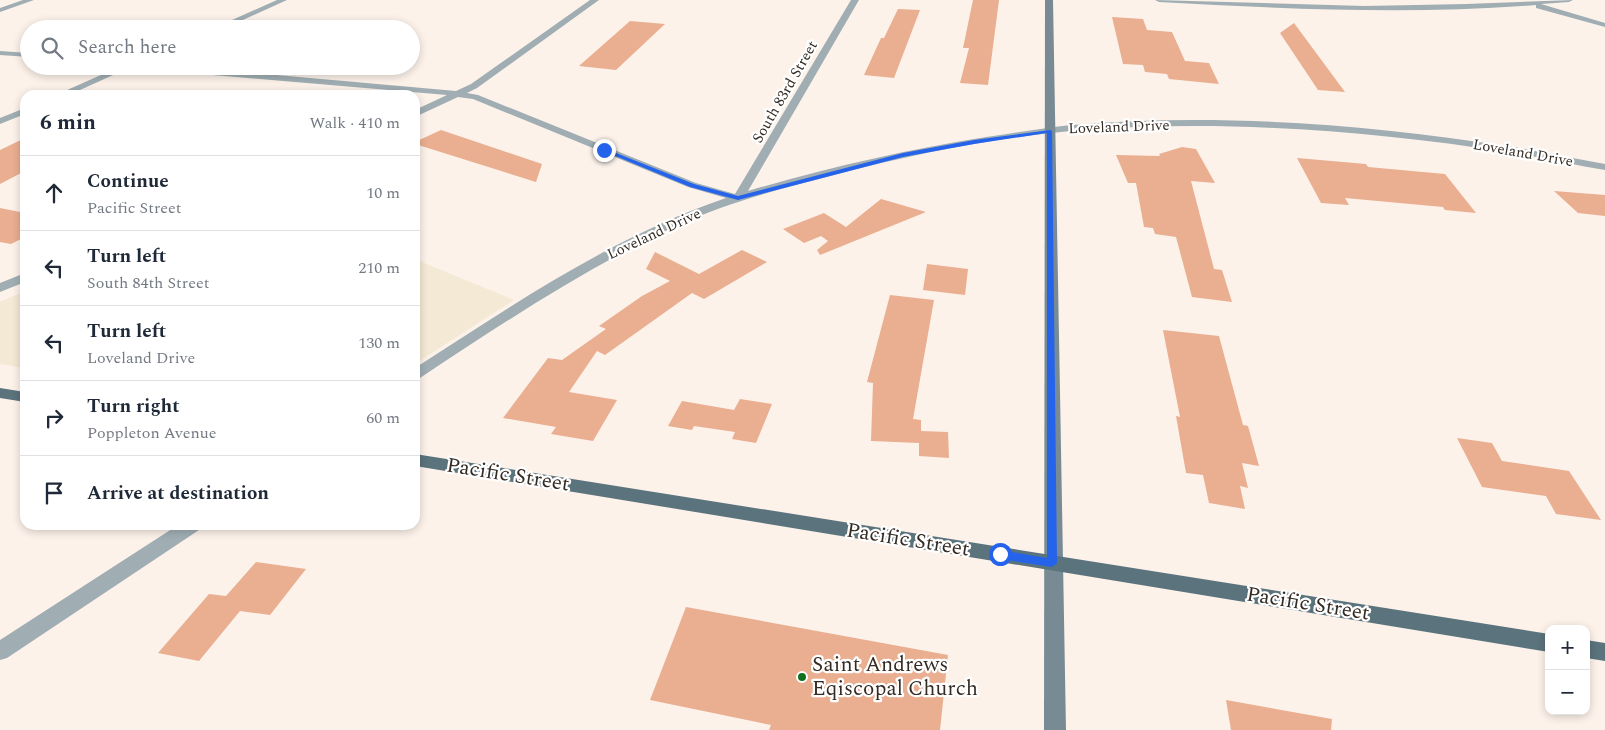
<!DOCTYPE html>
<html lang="en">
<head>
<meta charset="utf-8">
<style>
	body { margin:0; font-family:Spectral,serif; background:#f2f2f3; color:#1f2937 }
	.controls { position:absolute; right:15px; bottom:15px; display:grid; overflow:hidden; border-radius:10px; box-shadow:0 2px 8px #0003 }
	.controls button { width:45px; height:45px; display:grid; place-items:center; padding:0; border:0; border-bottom:1px solid #e0e1e3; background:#fff; color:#1f2937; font:25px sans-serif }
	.stop { position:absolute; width:15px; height:15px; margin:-11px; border:4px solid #2563eb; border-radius:50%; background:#fff }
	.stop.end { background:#2563eb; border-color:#fff; box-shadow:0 1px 5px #0008 }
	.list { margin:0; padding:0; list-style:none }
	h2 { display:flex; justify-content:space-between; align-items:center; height:65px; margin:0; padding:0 20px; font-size:21px }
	h2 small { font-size:16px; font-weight:400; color:#747a83 }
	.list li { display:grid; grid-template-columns:32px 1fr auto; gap:15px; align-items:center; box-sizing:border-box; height:75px; padding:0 20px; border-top:1px solid #e0e1e3 }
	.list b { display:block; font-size:19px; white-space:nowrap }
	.list p { margin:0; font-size:16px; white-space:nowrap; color:#747a83 }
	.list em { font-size:16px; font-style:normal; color:#747a83 }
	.icon { flex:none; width:28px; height:28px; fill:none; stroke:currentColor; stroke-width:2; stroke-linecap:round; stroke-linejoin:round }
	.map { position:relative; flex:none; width:1605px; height:730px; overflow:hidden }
	.search { position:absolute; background:#fff; box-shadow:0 2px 8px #0003; left:20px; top:20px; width:400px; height:55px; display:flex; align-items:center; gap:12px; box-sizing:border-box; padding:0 18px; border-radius:28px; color:#747a83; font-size:19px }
	.panel { position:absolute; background:#fff; box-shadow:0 2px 8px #0003; left:20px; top:90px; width:400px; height:440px; border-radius:15px }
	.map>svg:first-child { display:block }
	.education { fill:#f4e9d4 }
	.building { fill:#eaae90 }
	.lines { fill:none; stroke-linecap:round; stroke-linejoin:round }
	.street { fill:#a0aeb3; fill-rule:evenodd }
	.secondary { fill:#788b94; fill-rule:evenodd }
	.primary { fill:#5b737d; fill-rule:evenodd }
	.route { fill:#2563eb }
	.poi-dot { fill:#11701e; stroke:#fff; stroke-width:2 }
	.labels { text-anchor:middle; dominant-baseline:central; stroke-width:4.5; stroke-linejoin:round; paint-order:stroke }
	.far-street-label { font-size:15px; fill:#342b23; stroke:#fff }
	.near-street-label { font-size:21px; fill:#342b23; stroke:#fff }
	.near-poi-label { font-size:21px; fill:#342b23; stroke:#fff; text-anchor:start }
</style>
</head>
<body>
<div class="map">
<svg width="1605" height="730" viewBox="0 0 1605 730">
	<rect width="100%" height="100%" fill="#fcf2ea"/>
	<path class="education" d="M415,257L424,263L514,300L415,364Z
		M25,291V368L0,364V302Z"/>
	<path class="building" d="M973,0H999L988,85L960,83L969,48H963Z
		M898,9L920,10L894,78L864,75L881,38H884Z
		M1112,17L1143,19L1147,30L1172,32L1185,61L1209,63L1219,84L1169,79L1167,74L1145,72L1143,65L1123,64Z
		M630,21L665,24L616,70L579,66Z
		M1294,23L1345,92L1318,90L1280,33Z
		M441,130L542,164L536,182L415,144V142Z
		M25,138V171L0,184V150Z
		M1182,147L1196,149L1215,183L1191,181L1214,269L1222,270L1232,302L1192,297L1176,237L1155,234L1153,228L1144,227L1136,183H1128L1116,155L1160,156L1159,154Z
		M1297,158L1366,164L1368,167L1445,174L1476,213L1445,210L1443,207L1345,198L1349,205L1321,203Z
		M1554,191L1605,195V216L1578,213Z
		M881,199L926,212L820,255L817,250L828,241L821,236L804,243L783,229L824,213L846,227Z
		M0,208L25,213V237L11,244L0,242Z
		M742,250L767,262L704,299L692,293L605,355L597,351L569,392L617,400L593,441L551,434L556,427L503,418L548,358L562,360L606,329L599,326L642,296L670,281L646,269L655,252L699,274Z
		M927,264L968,269L965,295L923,290Z
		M890,295L934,300L913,419L921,420V431L948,432L949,458L919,456V443L871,441L873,383L867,382Z
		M1163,330L1219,336L1243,425L1248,426L1259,466L1242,463L1248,488L1240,486L1245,509L1209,503L1203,475L1186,473L1176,416L1180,417Z
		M740,399L772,404L756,443L732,439L735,432L694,426L692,430L668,426L682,401L734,410Z
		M1457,438L1492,443L1502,461L1569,471L1601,520L1556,514L1546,496L1482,487Z
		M256,562L306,569L270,615L240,611L199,661L158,653L209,594L226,596Z
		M686,607L948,655L940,730H769L771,725L650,700Z
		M1226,700L1332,719L1331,730H1231Z"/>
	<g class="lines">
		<path class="street" d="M23,0H34L0,12V8Z
			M277,0H287L223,29H212Z
			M590,0H599L477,88L467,93L478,95L696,183L735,194L851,0H859L748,191C826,168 905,150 986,137C1014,133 1043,128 1072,125C1216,113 1364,124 1506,146C1539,151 1572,158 1605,164V170C1572,165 1540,157 1507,152C1364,130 1215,119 1071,131C993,138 914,154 838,174C783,188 729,202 678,225C587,267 503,323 420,378L415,380V368C514,304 614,236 726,198L688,187L473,99L458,97L415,117V110L447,95L143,69L139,66H176L456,91L471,84Z
			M1155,0L1364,6L1466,4L1573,0L1569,2L1541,4L1605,23V27L1536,8V5C1411,15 1285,9 1159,2Z
			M0,51L29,53V57L0,55Z
			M121,66H133L69,95H56Z
			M25,108V114L0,124V118Z
			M25,273V282L0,292V283Z
			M178,525H201L199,530L7,658L0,660V640Z"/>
		<path class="secondary" d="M1045,0H1053L1066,730H1044Z"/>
		<path class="primary" d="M0,388L25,392V402L0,398Z
			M415,454L1549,634V652L415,466Z
			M1586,640L1605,643V661L1586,658Z"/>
	</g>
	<path class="route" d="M1050,130L1052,131L1057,563L1052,567L1000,559L994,554L1000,550L1047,558V133L974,144L903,157L738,200L690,187L601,150L606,149L694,184L738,196L903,153L974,140Z"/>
	<circle class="poi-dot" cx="802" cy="677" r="5"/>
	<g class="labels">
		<g class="far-street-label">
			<text transform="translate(785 92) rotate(-60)">South 83rd Street</text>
			<text transform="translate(1119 127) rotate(-2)">Loveland Drive</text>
			<text transform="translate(1523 153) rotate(10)">Loveland Drive</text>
			<text transform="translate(654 234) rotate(-25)">Loveland Drive</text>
		</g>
		<g class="near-street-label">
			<text transform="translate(508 475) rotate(9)">Pacific Street</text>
			<text transform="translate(908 540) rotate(9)">Pacific Street</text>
			<text transform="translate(1308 604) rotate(9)">Pacific Street</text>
		</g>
		<g class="near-poi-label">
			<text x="812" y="665">Saint Andrews<tspan x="812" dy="24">Eqiscopal Church</tspan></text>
		</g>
	</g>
</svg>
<div class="controls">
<button>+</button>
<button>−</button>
</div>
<div class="stop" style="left:1000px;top:554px"></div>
<div class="stop end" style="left:604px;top:150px"></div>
<div class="search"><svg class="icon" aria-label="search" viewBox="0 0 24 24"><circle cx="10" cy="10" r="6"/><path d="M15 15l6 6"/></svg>Search here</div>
<section class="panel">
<h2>6 min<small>Walk · 410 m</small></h2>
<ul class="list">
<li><svg class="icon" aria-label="ahead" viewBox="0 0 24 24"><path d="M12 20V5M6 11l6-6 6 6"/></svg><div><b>Continue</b><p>Pacific Street</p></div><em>10 m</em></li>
<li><svg class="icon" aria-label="left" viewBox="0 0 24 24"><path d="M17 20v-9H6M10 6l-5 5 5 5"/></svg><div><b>Turn left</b><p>South 84th Street</p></div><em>210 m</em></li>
<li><svg class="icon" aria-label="left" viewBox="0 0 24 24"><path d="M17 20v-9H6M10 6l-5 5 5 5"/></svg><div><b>Turn left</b><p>Loveland Drive</p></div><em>130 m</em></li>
<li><svg class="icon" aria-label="right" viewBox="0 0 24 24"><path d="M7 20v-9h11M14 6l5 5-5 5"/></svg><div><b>Turn right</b><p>Poppleton Avenue</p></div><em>60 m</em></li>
<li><svg class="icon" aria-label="arrive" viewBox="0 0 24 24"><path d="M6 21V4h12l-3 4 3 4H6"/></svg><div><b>Arrive at destination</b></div></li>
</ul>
</section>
</div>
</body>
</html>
